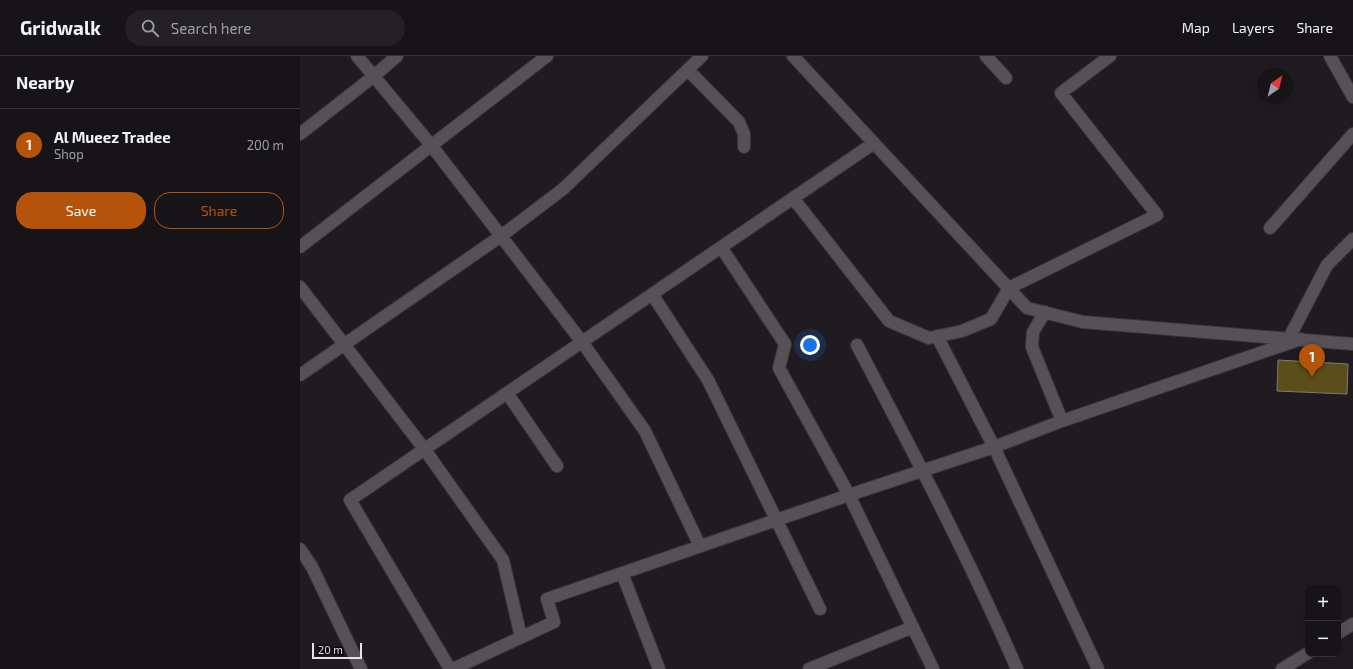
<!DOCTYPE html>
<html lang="en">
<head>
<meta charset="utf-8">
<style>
	body { margin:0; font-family:"Exo 2",sans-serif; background:#242125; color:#f1f3f6 }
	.controls { position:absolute; right:12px; bottom:12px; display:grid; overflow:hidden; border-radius:8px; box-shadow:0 4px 16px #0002 }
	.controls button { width:36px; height:36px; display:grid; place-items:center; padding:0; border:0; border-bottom:1px solid #363337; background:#171418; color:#f1f3f6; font:20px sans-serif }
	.compass { position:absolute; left:957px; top:12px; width:36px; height:36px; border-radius:50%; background:#171418; box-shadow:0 4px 16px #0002; rotate:35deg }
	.scale { position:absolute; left:12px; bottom:10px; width:50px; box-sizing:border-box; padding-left:4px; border:2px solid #e6e3e7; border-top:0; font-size:11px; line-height:14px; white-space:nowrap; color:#e6e3e7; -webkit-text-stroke:3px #080709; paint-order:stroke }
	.you { position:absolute; left:510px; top:289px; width:14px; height:14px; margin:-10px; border:3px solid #fff; border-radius:50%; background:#1a73e8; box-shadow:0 0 0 6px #1a73e833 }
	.badge { display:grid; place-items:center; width:26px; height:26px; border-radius:50%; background:#b45309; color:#fff; font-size:13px; font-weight:700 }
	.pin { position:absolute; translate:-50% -33px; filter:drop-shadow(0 1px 2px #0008) }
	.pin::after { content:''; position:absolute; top:21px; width:14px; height:12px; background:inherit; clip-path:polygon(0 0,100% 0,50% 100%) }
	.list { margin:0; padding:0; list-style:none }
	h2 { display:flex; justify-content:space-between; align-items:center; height:52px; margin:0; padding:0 16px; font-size:17px }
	h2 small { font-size:13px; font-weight:400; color:#9e9ea2 }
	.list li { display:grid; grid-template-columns:26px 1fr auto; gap:12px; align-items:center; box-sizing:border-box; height:72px; padding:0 16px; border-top:1px solid #363337 }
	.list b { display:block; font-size:15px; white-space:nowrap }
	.list p { margin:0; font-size:13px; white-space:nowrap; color:#9e9ea2 }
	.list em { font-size:13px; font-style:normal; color:#9e9ea2 }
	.actions { display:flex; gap:8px; padding:12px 16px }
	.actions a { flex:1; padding:9px 0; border:1px solid #b45309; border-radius:16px; text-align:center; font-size:14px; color:#b45309 }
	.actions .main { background:#b45309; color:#fff }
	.icon { flex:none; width:22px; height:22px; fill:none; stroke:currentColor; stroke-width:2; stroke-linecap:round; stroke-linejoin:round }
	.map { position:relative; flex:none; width:1053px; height:613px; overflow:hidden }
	header { display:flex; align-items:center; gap:24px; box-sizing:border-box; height:56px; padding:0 20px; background:#171418; border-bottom:1px solid #363337 }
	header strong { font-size:19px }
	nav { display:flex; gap:22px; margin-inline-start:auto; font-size:14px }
	.search { width:280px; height:36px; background:#242125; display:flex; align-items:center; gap:10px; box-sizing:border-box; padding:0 14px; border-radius:22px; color:#9e9ea2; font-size:15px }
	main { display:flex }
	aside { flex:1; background:#171418 }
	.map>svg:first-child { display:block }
	.building { fill:#5c4e1a; stroke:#7d7b73 }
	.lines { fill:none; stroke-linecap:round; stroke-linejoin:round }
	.minor-casing { stroke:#3a373b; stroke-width:14 }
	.minor { stroke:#565157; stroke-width:12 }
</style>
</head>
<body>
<header>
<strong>Gridwalk</strong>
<div class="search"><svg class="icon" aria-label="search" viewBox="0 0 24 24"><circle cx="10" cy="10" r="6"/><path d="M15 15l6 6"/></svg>Search here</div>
<nav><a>Map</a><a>Layers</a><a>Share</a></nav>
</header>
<main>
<aside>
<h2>Nearby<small></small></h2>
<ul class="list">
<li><span class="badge">1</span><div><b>Al Mueez Tradee</b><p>Shop</p></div><em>200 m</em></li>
</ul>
<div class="actions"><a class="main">Save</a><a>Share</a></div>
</aside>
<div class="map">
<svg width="1053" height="613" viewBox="0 0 1053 613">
	<rect width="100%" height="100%" fill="#1f1b20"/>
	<path class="building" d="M978,304L1048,308L1047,338L977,335Z"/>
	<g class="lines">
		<g class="minor-casing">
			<path id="minor" d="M57,0L131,89L201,180L282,286L345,375L400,490
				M493,0L727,252L783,266L1053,288
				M686,0L706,22
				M1030,0L1053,41
				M388,14L439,66L444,78V91
				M0,78L74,20L97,0
				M493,142L589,265L629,282L662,275L691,263L709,232L857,159L761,37L810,0
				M970,172L1053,78
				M0,191L247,0
				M421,191L485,288L479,312L549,439L633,613
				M0,231L125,394L203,504L221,581
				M352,238L408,324L520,553
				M745,256L733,276L732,291L762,365
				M637,280L694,391L798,613
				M989,282L1027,209L1053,183
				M557,289C613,396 669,502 717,613
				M0,319L201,180L263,133L402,0
				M207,337L257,410
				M0,493L12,511L61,613
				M322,517L359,613
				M1038,577L1053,568
				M150,613L50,444L574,87
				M153,613L254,566L247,543L549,439L694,391L762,365L1001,283
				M509,613L613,571
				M982,613L1008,597"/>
		</g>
		<use href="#minor" class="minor"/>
	</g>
</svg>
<div class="controls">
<button>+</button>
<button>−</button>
</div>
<svg class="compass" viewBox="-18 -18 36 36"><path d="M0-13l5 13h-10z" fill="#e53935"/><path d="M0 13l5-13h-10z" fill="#9e9ea2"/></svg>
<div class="scale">20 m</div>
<div class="you"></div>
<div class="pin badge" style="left:1012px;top:321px">1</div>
</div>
</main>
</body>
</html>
